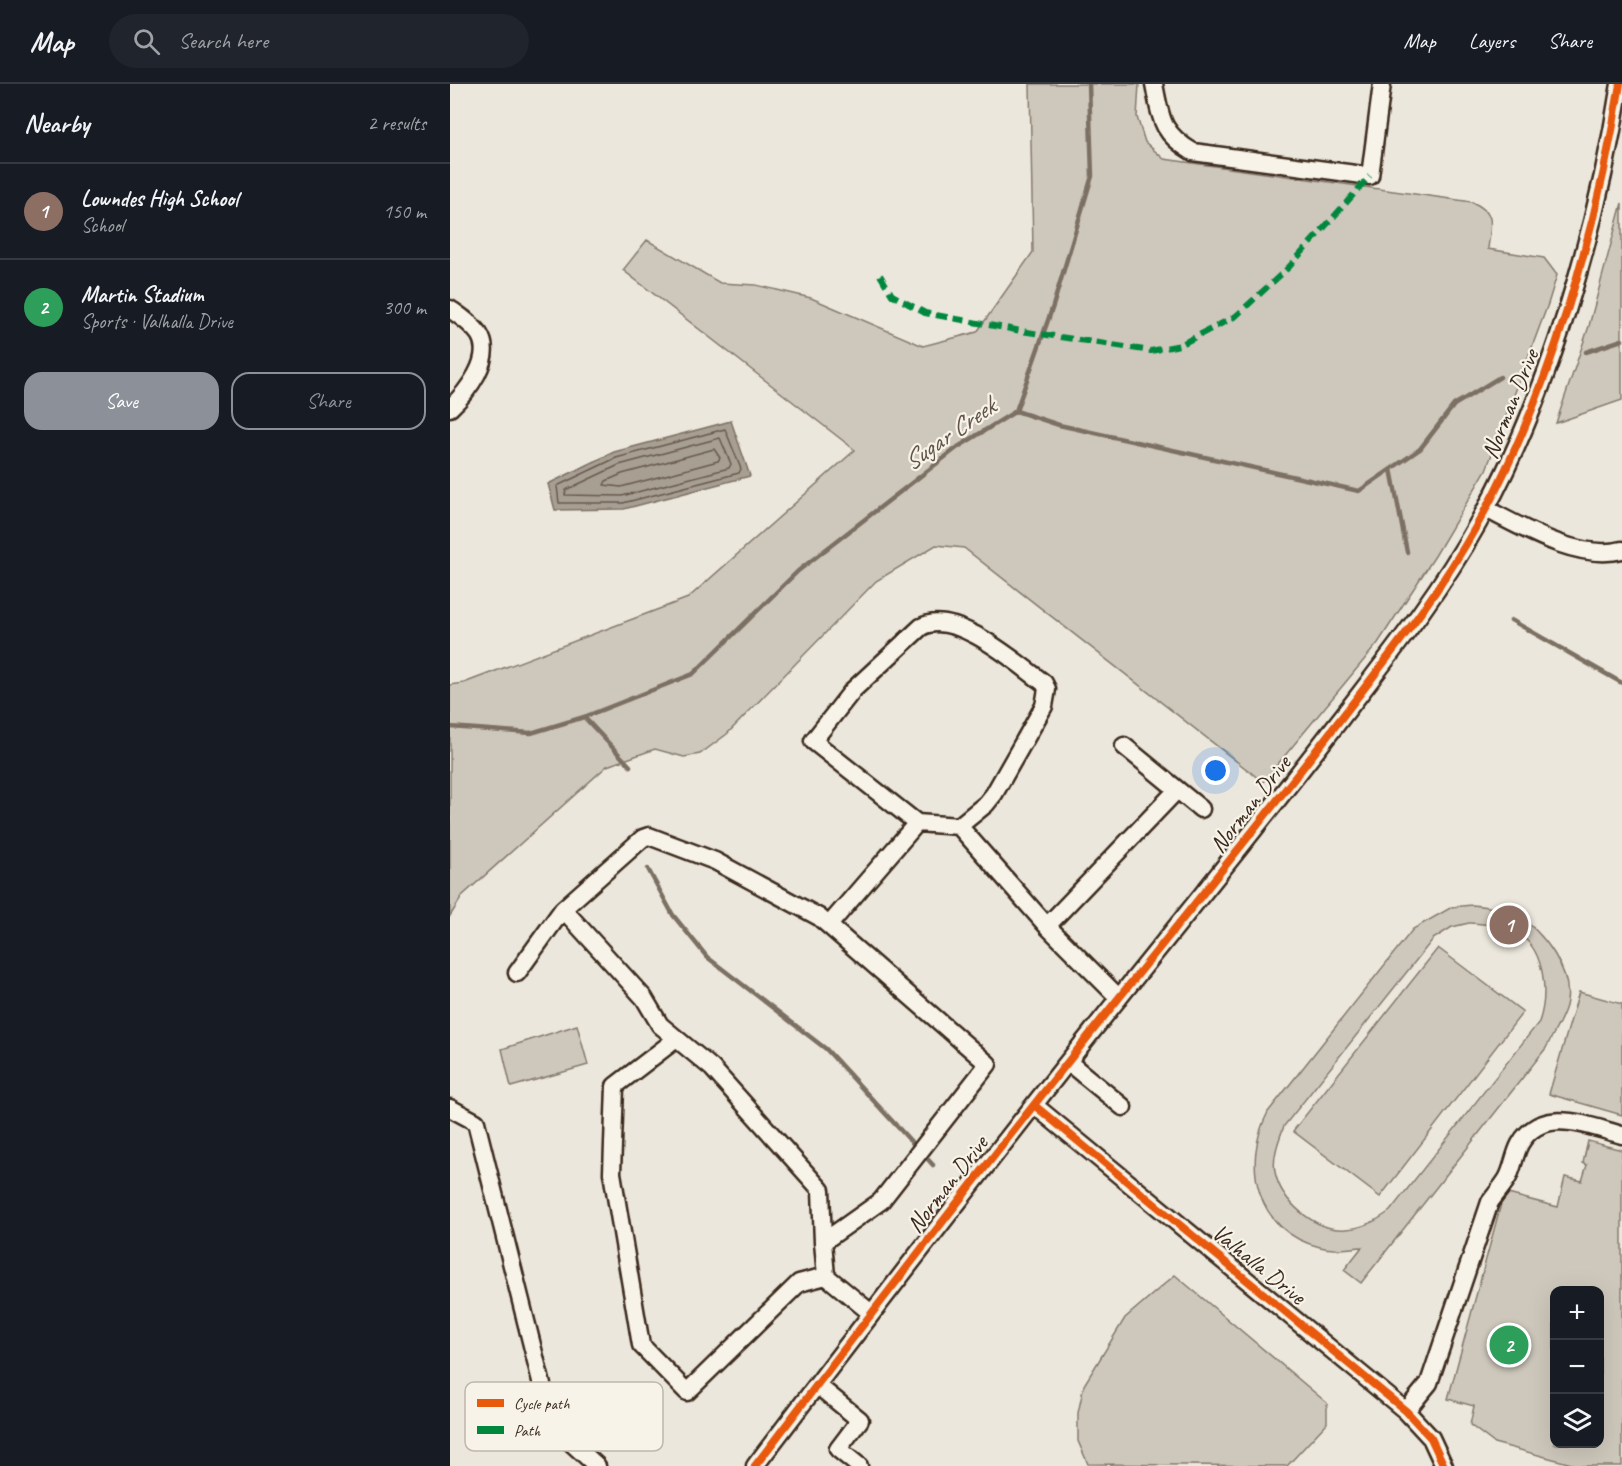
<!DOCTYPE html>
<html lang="en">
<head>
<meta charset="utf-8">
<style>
	body { margin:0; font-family:Caveat,sans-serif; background:#20242c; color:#f1f3f6 }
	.controls { position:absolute; right:18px; bottom:18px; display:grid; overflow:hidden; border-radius:12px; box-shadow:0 6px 24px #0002 }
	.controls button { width:54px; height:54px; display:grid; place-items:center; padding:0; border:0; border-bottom:2px solid #363941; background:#171b24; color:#f1f3f6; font:30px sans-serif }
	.you { position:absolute; left:766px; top:687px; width:21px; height:21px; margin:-15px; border:4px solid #fff; border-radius:50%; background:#1a73e8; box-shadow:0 0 0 9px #1a73e833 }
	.badge { display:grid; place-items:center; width:39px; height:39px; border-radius:50%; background:#8c9099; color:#fff; font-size:20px; font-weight:700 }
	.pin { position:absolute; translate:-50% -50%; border:3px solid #fff; box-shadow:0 2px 6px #0006 }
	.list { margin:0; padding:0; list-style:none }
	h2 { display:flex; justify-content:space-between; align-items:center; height:78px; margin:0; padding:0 24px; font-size:26px }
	h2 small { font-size:20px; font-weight:400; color:#9ea1a6 }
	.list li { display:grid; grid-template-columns:39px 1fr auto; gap:18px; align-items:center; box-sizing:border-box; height:96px; padding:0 24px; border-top:2px solid #363941 }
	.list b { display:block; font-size:22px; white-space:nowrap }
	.list p { margin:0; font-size:20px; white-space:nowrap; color:#9ea1a6 }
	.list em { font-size:20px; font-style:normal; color:#9ea1a6 }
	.actions { display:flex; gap:12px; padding:18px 24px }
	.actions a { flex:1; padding:14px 0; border:2px solid #8c9099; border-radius:18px; text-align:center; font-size:21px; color:#8c9099 }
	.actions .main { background:#8c9099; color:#fff }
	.icon { flex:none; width:33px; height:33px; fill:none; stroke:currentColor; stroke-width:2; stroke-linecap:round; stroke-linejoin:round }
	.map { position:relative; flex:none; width:1172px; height:1382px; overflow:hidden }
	header { display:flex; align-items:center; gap:36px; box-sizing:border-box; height:84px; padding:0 30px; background:#171b24; border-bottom:2px solid #363941 }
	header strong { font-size:28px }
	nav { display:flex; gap:33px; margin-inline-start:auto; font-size:21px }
	.search { width:420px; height:54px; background:#20242c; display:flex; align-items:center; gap:15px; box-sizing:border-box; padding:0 21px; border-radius:33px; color:#9ea1a6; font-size:22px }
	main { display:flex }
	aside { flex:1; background:#171b24 }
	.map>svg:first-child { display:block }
	.green { fill:#cec8bc; stroke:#84796d; stroke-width:1.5; fill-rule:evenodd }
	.water { fill:#a89f93; stroke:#7c7064; stroke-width:1.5 }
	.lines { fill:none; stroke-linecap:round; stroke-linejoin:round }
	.shore { stroke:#67594d; stroke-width:1.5 }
	.stream { stroke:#7c7064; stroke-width:4.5 }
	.minor-casing { stroke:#3b2a1e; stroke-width:21 }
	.minor { stroke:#f7f3e8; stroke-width:16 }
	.quiet { stroke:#00873e; stroke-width:6; stroke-dasharray:12 6; stroke-linecap:butt }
	.cycleway-casing { stroke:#f7f3e8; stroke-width:11 }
	.cycleway { stroke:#e8590c; stroke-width:8 }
	.labels { text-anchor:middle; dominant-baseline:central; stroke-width:4.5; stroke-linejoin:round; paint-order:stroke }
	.street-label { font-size:24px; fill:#3b2a1e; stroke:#f7f3e8 }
	.water-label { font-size:26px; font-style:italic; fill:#615347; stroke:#f7f3e8 }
	.key { fill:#f7f3e8; stroke:#bfb7ab; stroke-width:1.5 }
	.key-label { font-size:16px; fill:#3b2a1e }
</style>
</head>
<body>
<header>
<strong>Map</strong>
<div class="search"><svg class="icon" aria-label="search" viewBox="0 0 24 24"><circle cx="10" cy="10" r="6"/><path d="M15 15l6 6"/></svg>Search here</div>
<nav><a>Map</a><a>Layers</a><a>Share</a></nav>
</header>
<main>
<aside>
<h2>Nearby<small>2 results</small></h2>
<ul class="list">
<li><span class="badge" style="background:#8d6e63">1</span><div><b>Lowndes High School</b><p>School</p></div><em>150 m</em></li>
<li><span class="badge" style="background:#2e9e5b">2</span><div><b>Martin Stadium</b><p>Sports · Valhalla Drive</p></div><em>300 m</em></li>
</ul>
<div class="actions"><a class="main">Save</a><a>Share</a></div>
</aside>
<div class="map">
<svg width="1172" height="1382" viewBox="0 0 1172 1382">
	<rect width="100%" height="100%" fill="#ece7dc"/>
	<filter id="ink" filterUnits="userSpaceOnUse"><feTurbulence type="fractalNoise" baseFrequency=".0167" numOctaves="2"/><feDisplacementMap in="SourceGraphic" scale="12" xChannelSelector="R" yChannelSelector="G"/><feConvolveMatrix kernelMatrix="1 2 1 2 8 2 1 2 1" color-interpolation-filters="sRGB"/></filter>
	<g filter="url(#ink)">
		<path class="green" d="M580,0H689L687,33L695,58L714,75L1022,118C1048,130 1040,141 1038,165L1094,174L1107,191L1098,220L1036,386L985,472L928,559L813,698L514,464L486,461L426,497L277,650L250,670L234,673L205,665L157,682L13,811L0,832V601L14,599L238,514L405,366L173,186L197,156L270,199L306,201L361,214L473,262L527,248L583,168Z
			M1172,119V316L1106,339L1139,242Z
			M1022,821C1037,823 1054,824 1067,832C1093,846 1125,890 1116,922C1112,936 1103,950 1096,964L911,1199L894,1186L912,1163C897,1164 884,1167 870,1163C806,1148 791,1080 818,1028L963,845L1002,823ZM1019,839C1036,840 1055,841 1070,851C1096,868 1098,912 1089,938L940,1127C928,1136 913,1144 897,1145C866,1148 831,1118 825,1088C822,1073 829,1056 834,1042L983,855L1002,843Z
			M988,864L1073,928L930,1113L843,1047Z
			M1129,908L1172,920V1031L1099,1010Z
			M127,941L138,981L61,1003L52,965Z
			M1138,1057L1172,1066V1382H1129L1044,1359L1020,1341L1024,1322L998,1315L1054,1109L1108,1123L1115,1093L1132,1097L1137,1081L1133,1079ZM1104,1206H1150V1360H1104Z
			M725,1191L877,1319V1339L837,1382L638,1380L628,1357V1329L634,1301L675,1234Z"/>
		<path class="water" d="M281,337L300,392L174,425L105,426L98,400L164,368Z"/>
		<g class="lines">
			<path class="shore" d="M275,345L291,385L289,389L173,419H109L107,402L166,374Z
				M270,354L281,380L279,384L172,412L115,411L116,406L169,381Z
				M264,365L270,374L268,377L171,403L154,401L156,397L172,390Z"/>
			<path class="stream" d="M1136,268L1172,256
				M566,327L603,222L642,92L639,0
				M941,385L957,468
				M1061,536L1172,599
				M134,633L180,682
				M0,643L81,649L134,633L243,590L348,487L508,363L566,327L609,341L909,407L970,365L1004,321L1050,293
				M198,785L223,831L257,873L376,965L467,1064
				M473,1070L483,1081"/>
			<g class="minor-casing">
				<path id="minor" d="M704,0C711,35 711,49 743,68L920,92L932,0
					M0,225C10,232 21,239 29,250C45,274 16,309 0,324
					M1036,425C1073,444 1129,477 1172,466
					M674,662L751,725
					M509,742L536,720L544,710L594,622L597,605L594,599C568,580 505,524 471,543L403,606L363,657L467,739L509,742L597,842L669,914
					M199,752L265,777L369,833L538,980L431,1117L373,1158L371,1106L262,984L210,941L194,914L113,825L193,754Z
					M379,841L467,739
					M597,842L727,706
					M67,889L113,825
					M225,956L165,1002L162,1089L191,1261L237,1308L349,1199L376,1192
					M618,978L673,1023
					M584,1021L956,1327L981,1354L994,1382
					M0,1024L26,1038L93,1305L115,1353L147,1382
					M373,1158L376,1192L421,1229
					M367,1301L410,1336L388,1365L409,1382
					M956,1327L979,1299L1040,1118C1046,1110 1052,1103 1057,1095C1063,1085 1064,1071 1070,1060C1092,1021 1138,1042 1172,1051
					M305,1382C426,1223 547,1066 672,910C745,820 818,729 889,637C938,573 988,511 1027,441C1098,316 1148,142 1170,0"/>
			</g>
			<use href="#minor" class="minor"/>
			<path class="quiet" d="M430,191L442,211L475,229L571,247L701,267L730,261L786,232L839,183L920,92"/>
			<g class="cycleway-casing">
				<path id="cycleway" d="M584,1021L956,1327L981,1354L994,1382
					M305,1382C426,1223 547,1066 672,910C745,820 818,729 889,637C938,573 988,511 1027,441C1098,316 1148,142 1170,0"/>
			</g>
			<use href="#cycleway" class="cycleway"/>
		</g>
	</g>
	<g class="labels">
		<g class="street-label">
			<text transform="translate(1060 320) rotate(-68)">Norman Drive</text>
			<text transform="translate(800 720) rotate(-52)">Norman Drive</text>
			<text transform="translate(497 1100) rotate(-52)">Norman Drive</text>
			<text transform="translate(809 1180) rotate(39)">Valhalla Drive</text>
		</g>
		<g class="water-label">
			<text transform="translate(499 350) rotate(-35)">Sugar Creek</text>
		</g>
	</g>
	<rect x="15" y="1298" width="198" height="69" rx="9" class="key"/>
	<rect x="27" y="1315" width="27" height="8" fill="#e8590c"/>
	<rect x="27" y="1342" width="27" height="8" fill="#00873e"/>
	<g class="key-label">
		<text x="64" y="1325">Cycle path</text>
		<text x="64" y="1352">Path</text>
	</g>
</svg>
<div class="controls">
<button>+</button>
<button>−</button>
<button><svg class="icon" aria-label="layers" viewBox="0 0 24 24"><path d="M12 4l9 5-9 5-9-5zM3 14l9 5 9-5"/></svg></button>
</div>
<div class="you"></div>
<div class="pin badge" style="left:1059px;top:841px;background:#8d6e63">1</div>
<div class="pin badge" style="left:1059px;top:1261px;background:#2e9e5b">2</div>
</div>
</main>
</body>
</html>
